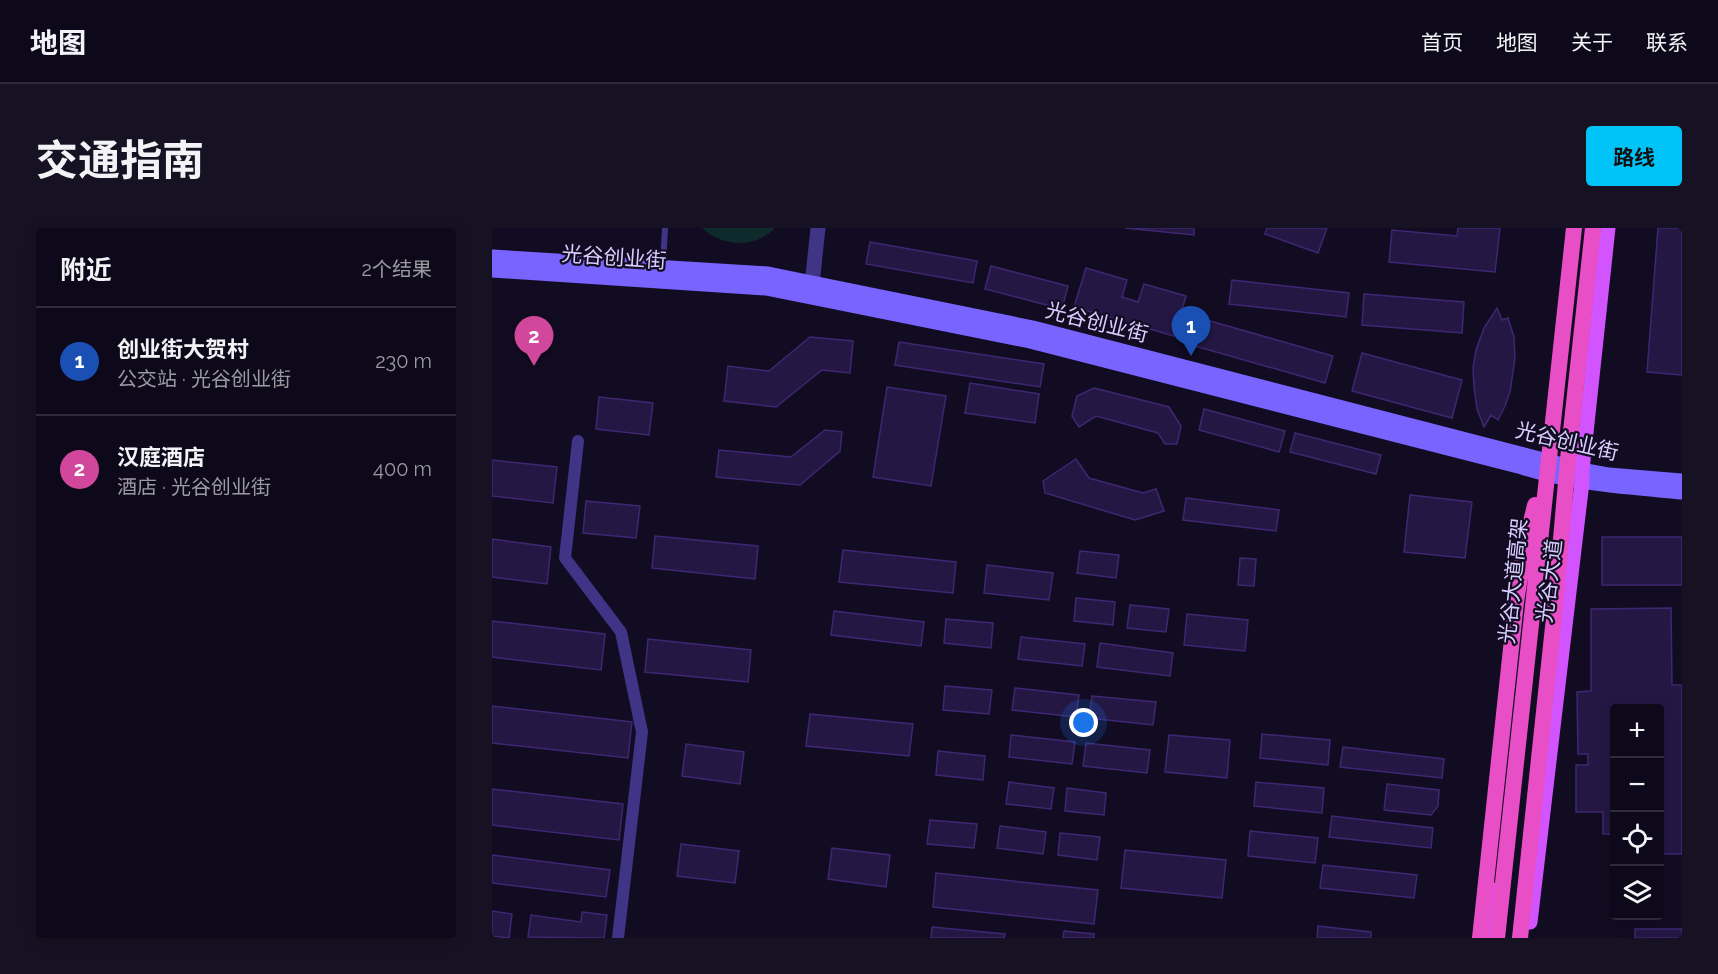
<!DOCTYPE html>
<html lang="zh">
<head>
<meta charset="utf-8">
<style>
	body { margin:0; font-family:Raleway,"Noto Sans SC",sans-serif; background:#171223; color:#f1f3f6 }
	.controls { position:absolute; right:18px; bottom:18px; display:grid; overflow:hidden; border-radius:6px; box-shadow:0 3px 15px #0003 }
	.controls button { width:54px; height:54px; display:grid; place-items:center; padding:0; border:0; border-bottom:2px solid #2e2a39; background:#0e091a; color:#f1f3f6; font:30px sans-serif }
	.you { position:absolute; left:592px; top:495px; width:21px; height:21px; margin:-15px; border:4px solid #fff; border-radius:50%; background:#1a73e8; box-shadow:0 0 0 9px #1a73e833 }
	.badge { display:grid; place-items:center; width:39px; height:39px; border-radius:50%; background:#00c4f8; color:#fff; font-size:20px; font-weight:700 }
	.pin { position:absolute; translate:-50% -50px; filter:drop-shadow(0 2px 3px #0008) }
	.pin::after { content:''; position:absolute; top:32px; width:21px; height:18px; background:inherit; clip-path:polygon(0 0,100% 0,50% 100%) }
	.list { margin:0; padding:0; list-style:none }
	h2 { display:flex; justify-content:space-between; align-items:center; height:78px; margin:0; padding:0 24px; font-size:26px }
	h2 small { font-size:20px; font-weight:400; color:#9b9aa2 }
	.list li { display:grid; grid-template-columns:39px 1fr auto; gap:18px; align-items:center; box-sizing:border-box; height:108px; padding:0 24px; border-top:2px solid #2e2a39 }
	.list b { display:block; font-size:22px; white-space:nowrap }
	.list p { margin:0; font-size:20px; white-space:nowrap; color:#9b9aa2 }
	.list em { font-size:20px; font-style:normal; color:#9b9aa2 }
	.icon { flex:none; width:33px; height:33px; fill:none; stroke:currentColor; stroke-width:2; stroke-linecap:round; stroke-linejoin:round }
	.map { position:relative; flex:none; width:1190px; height:710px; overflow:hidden; border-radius:6px }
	header { display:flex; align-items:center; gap:36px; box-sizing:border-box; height:84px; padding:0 30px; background:#0e091a; border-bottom:2px solid #2e2a39 }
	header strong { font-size:28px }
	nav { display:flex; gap:33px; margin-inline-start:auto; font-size:21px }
	.intro { display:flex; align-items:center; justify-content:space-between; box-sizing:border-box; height:144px; padding:0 36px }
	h1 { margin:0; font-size:42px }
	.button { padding:15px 27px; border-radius:6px; background:#00c4f8; color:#111; font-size:21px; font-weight:700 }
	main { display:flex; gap:36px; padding:0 36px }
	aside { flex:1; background:#0e091a; border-radius:6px; box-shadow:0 3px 15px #0003 }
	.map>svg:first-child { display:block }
	.green { fill:#0e2a2d }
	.building { fill:#251744; stroke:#3e2772; stroke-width:1.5 }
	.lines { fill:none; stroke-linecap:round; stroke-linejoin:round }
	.service { stroke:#3f3485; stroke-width:6 }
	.minor { stroke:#3f3485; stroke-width:12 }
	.tertiary { stroke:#3f3485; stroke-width:15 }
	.secondary { stroke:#7964ff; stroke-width:15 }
	.primary { stroke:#d254ff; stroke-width:15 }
	.trunk { stroke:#e84ec6; stroke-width:16 }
	.labels { text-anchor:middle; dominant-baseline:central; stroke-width:4.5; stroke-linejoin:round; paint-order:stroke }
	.street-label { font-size:21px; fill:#d8cdff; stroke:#120c22 }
</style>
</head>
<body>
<header>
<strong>地图</strong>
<nav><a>首页</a><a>地图</a><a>关于</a><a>联系</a></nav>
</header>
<div class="intro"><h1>交通指南</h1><a class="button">路线</a></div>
<main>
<aside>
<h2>附近<small>2个结果</small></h2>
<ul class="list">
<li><span class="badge" style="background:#1a4fb4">1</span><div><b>创业街大贺村</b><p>公交站 · 光谷创业街</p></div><em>230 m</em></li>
<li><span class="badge" style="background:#d1479c">2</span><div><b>汉庭酒店</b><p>酒店 · 光谷创业街</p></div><em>400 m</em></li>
</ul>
</aside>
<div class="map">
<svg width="1190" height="710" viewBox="0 0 1190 710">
	<rect width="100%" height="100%" fill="#120c22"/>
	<path class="green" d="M210,0H283C262,21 231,19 210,0Z"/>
	<path class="building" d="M633,0H702V7Z
		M775,0H835L826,25L773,6Z
		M966,0H1008L1003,44L897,34L900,2L965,8Z
		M1166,0H1190V147L1155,144Z
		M378,14L485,33L481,55L374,36Z
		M499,38L576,58L570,81L493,61Z
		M594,40L635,52L630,69L646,74L652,56L694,68L682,108L582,79Z
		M740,52L857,65L854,89L737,76Z
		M872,66L972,74L970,105L870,97Z
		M1005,80L1010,92L1016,90L1022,109L1023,130L1018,164L1013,178L1006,192L999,187L992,199L985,181L982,159L981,140L984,122L992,100Z
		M704,89L841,128L833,155L696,116Z
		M318,109L361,113L358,145L330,142L284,179L232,173L236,138L277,143Z
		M407,114L552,136L548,159L403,137Z
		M870,125L970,152L960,190L860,163Z
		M478,155L547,166L543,195L473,185Z
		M395,159L454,168L439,258L381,249Z
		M602,160L677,179L689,198L685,216H673L666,205L604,188L587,199L580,188L585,168Z
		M107,169L161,175L157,207L104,201Z
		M712,181L793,203L787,224L707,202Z
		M333,202L350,204L348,223L308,257L224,249L227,222L299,229Z
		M803,205L889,227L884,246L798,224Z
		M584,231L597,250L651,265L664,261L672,283L643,292L553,265L551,253Z
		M0,232L65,239L61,275L0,268Z
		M918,267L980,274L973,330L912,324Z
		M694,270L787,282L784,303L691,292Z
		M94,273L148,278L144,310L91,305Z
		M163,308L266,318L263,351L160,340Z
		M1110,309H1190V357H1110Z
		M0,311L59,319L55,356L0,349Z
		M351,322L464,334L461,365L347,354Z
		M588,323L627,327L624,350L585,345Z
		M748,330L764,331L762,358L746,357Z
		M495,337L561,345L557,372L492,365Z
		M584,370L623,374L621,397L582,393Z
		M638,377L677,381L674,404L635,400Z
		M1179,380L1180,457H1190V626H1168V481H1122V606H1111V584H1084V537H1096V526H1086L1085,464L1099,463V381Z
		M342,383L432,394L429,418L339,407Z
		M695,386L756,392L753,423L692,417Z
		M454,391L501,395L499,420L452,415Z
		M0,393L113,406L109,442L0,429Z
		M529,409L593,416L590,438L526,431Z
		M156,411L259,422L256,454L153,444Z
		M608,415L681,425L678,448L605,439Z
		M453,458L500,462L497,486L451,482Z
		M523,460L587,467L584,489L520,482Z
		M600,468L664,474L661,497L597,490Z
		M0,478L140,494L136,530L0,515Z
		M318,486L421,496L417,528L314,518Z
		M770,506L838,512L836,537L768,530Z
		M519,507L583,514L580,536L517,529Z
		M677,507L738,512L735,550L673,544Z
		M594,515L658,522L655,545L591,538Z
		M194,516L252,524L248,556L190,548Z
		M851,519L952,531L950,550L848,539Z
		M446,523L493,528L491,552L444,547Z
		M517,554L562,560L559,581L514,576Z
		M764,554L832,560L830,585L762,578Z
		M895,556L947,562L946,578L939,587L892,582Z
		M575,560L614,565L612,587L573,583Z
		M0,561L131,576L127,612L0,597Z
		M840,588L941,600L939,620L837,609Z
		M438,592L485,596L482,620L435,616Z
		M508,598L554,604L551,626L505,620Z
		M758,603L826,610L823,635L756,628Z
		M568,605L608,609L605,632L566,627Z
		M189,616L247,623L243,655L185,648Z
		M340,620L398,627L394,659L336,651Z
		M633,622L734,632L730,670L629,660Z
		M0,627L118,642L114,669L0,655Z
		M831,637L925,647L922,670L828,660Z
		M444,645L606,662L602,696L441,679Z
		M0,683L20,686L17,710L0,708Z
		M90,684L115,687L112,710L36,709L39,687L89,694Z
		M826,698L879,704V710H825Z
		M440,699L513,706L512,710H439Z
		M1143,701H1190V710H1143Z
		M572,703L602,706V710H571Z"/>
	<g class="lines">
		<path class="service" d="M171,38L173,0"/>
		<path class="minor" d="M86,213L73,330L129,404L150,504L126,710"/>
		<path class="tertiary" d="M319,66L326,0"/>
		<path class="secondary" d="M0,29L276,46L541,100L1090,242L1117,247L1190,253
			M0,42L274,60L538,113L1030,239C1082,256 1136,259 1190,264"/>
		<path class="primary" d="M1038,694L1090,254V242L1116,0
			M996,710L1002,662"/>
		<path class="trunk" d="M988,710L1024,374L1032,324L1043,277
			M1005,710L1082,0
			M1028,710L1063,380L1076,231L1101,0"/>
	</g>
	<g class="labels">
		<g class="street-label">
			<text transform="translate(122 29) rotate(4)">光谷创业街</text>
			<text transform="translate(605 94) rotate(14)">光谷创业街</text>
			<text transform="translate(1075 213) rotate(13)">光谷创业街</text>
			<text transform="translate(1021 353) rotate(-84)">光谷大道高架</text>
			<text transform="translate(1057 353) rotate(-83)">光谷大道</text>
		</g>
	</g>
</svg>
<div class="controls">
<button>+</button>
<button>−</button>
<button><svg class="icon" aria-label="locate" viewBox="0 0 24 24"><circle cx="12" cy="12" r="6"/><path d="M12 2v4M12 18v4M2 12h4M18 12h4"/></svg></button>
<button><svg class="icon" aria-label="layers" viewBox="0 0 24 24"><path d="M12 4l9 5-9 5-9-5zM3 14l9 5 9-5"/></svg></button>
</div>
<div class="you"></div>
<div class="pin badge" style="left:699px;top:128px;background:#1a4fb4">1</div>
<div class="pin badge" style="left:42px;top:138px;background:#d1479c">2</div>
</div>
</main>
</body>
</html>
